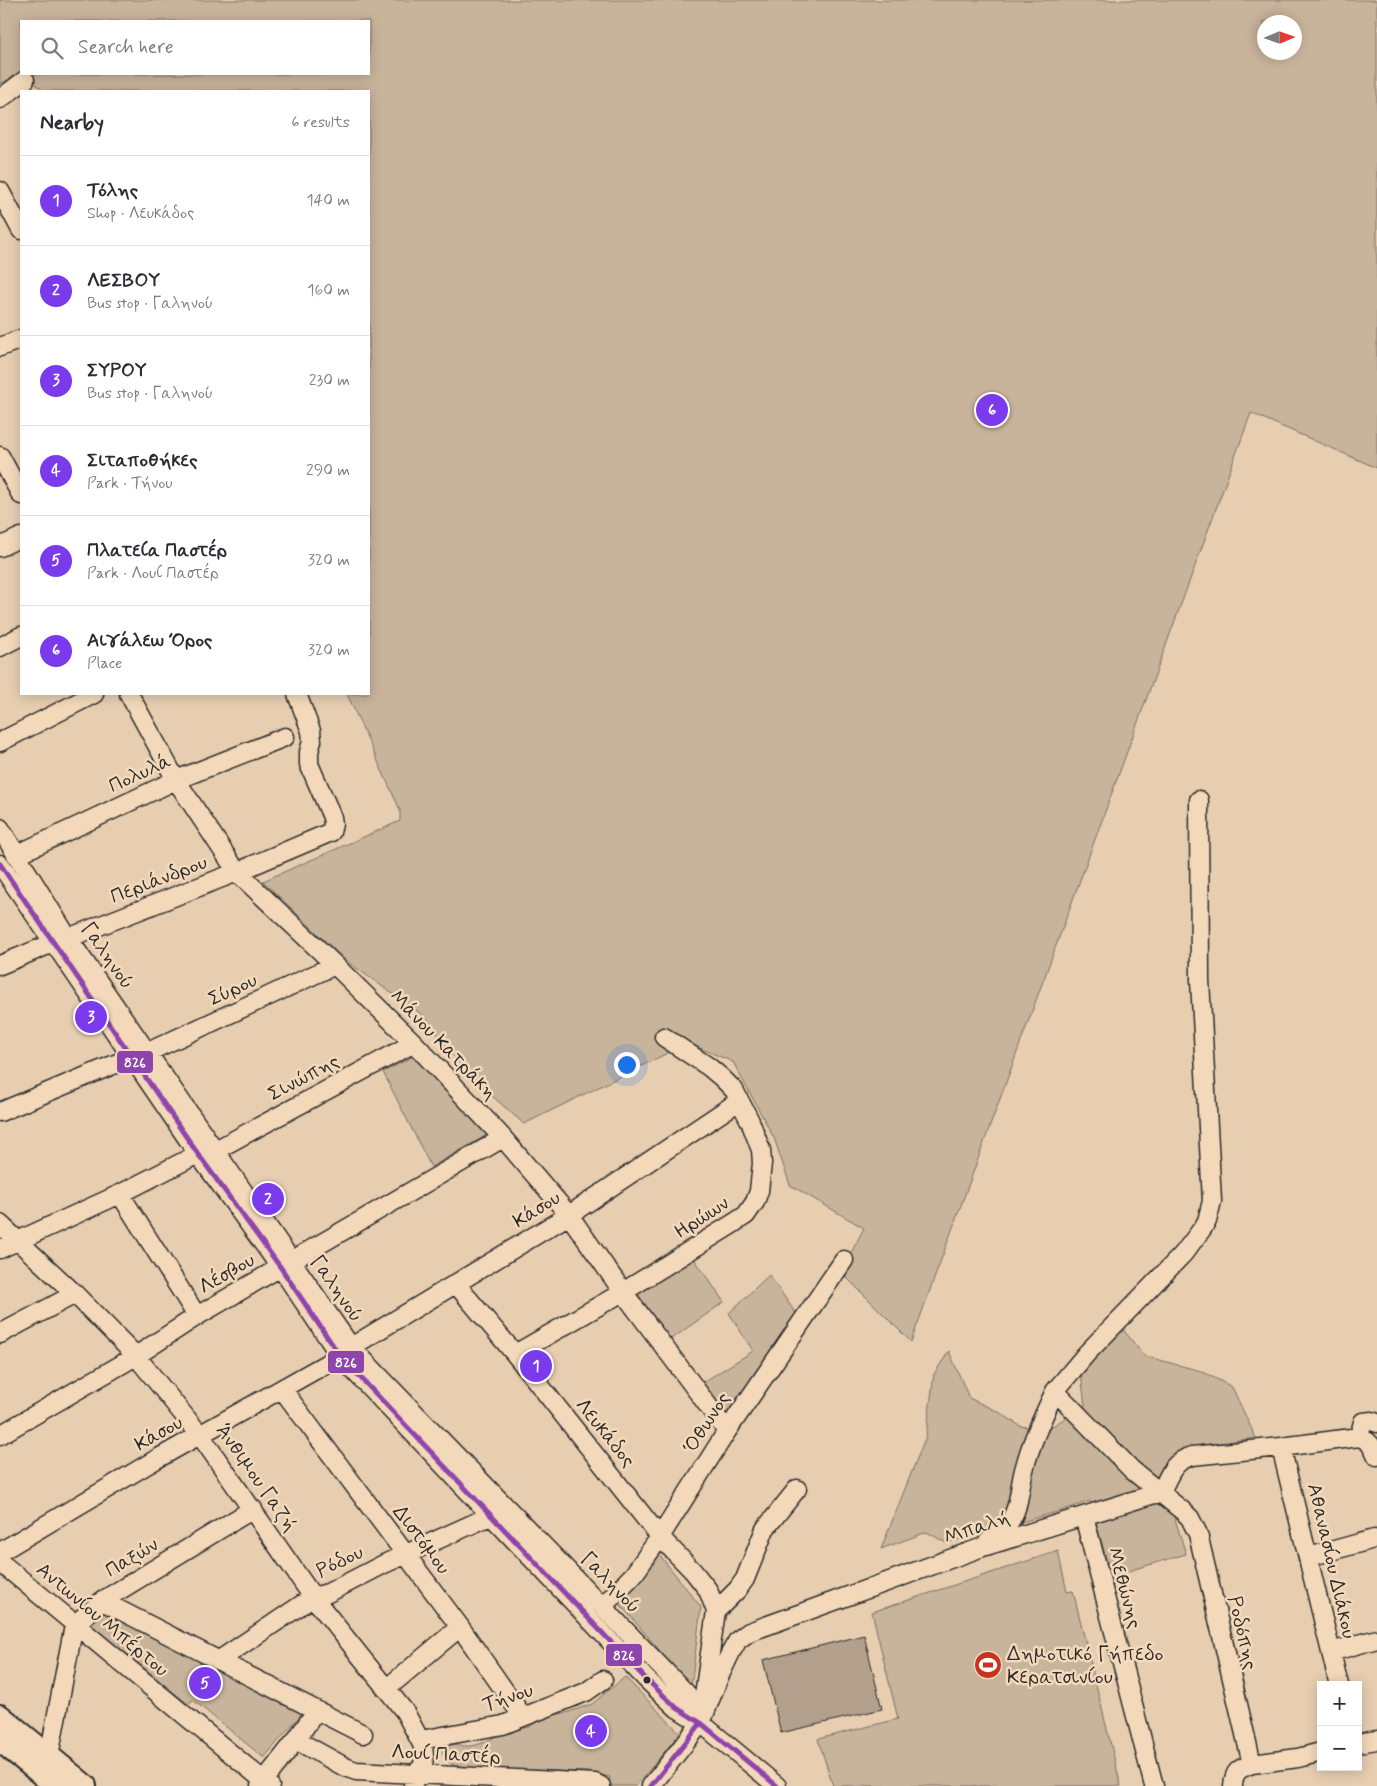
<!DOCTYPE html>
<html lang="en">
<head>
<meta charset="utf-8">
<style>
	body { margin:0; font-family:Mynerve,sans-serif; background:#f2f2f3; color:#2b2b33 }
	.controls { position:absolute; right:15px; bottom:15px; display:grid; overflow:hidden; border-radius:0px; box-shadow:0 2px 12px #0003 }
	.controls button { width:45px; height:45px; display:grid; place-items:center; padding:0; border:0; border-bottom:1px solid #e1e1e2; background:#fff; color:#2b2b33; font:25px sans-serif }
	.compass { position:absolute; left:1257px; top:15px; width:45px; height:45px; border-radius:50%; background:#fff; box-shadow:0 2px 12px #0003; rotate:88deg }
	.you { position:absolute; left:626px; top:1064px; width:18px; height:18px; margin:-12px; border:4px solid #fff; border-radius:50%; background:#1a73e8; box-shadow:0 0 0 8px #1a73e833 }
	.badge { display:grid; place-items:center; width:32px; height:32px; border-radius:50%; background:#7c3aed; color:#fff; font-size:16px; font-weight:700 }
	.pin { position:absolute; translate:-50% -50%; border:2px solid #fff; box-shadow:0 1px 5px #0006 }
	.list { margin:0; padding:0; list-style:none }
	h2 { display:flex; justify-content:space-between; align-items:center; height:65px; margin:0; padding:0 20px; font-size:21px }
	h2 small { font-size:16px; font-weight:400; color:#7c7c81 }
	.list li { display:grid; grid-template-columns:32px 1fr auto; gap:15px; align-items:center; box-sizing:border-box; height:90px; padding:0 20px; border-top:1px solid #e1e1e2 }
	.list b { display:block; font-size:19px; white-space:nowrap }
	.list p { margin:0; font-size:16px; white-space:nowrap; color:#7c7c81 }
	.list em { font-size:16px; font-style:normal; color:#7c7c81 }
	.icon { flex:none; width:28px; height:28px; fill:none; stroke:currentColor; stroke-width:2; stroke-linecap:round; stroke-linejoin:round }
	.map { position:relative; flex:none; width:1377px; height:1786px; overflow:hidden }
	.search { position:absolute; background:#fff; box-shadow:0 2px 12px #0003; left:20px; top:20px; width:350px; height:55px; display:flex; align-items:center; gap:12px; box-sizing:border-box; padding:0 18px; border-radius:0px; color:#7c7c81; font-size:19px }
	.panel { position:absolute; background:#fff; box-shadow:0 2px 12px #0003; left:20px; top:90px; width:350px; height:605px; border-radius:0px }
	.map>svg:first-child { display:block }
	.green { fill:#c8b39b; stroke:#7a6f63; fill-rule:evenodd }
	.building { fill:#b2a08c; stroke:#2b2b2b }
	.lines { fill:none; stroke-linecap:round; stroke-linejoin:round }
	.minor-casing { stroke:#2b2b2b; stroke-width:21 }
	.major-casing { stroke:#2b2b2b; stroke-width:26 }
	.minor { stroke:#f3d9ba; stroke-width:18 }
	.major { stroke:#f3d9ba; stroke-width:22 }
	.bus-1-casing { stroke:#f3d9ba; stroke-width:9 }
	.bus-1 { stroke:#8e44ad; stroke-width:5 }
	.bus-dot { fill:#2b2b2b; stroke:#f3d9ba; stroke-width:2 }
	.labels { text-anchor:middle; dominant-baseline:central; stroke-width:5; stroke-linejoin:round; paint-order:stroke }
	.street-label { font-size:20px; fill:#2b2b2b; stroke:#f3d9ba }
	.poi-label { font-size:20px; fill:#2b2b2b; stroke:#f3d9ba; text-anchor:start }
	.line-badge { stroke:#f3d9ba; stroke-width:2 }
	.badge-label { font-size:14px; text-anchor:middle; font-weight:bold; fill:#fff }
</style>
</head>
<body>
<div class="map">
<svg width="1377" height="1786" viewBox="0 0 1377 1786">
	<rect width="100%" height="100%" fill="#e7ceb1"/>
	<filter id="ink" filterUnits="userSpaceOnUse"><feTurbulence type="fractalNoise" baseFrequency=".02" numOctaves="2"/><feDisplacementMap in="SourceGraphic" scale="10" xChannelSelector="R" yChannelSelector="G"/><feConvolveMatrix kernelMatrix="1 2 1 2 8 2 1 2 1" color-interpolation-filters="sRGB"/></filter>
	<g filter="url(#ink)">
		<path class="green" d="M0,0H1377V468L1251,413L911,1342L841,1272L864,1228L790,1185L774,1138L733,1062L688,1043L524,1124L466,1073L424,1016L345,960L263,881L400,821V810L347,694H369V91H44L22,74H369V21H21V73L0,84ZM1264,22H1294V52H1264Z
			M416,1055L487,1135L431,1167L383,1072Z
			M693,1257L724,1302L670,1340L636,1291Z
			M769,1275L797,1315L727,1416L702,1383L753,1351L729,1313Z
			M1122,1328L1144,1356L1201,1371L1232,1387L1256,1438L1182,1448L1160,1472L1186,1554L1111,1576L1090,1501L1064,1510L946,1543L927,1532L881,1549L926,1436L934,1374L949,1351L969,1398L999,1412L1020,1426L1046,1430L1085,1406L1081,1374Z
			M650,1543L701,1607L691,1687L613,1596Z
			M1058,1551L1067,1592L1073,1591L1121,1786H833L818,1739L898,1719L872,1612Z
			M104,1606L303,1712L264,1758L193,1700L188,1704L89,1623Z
			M625,1677L680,1733L636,1786H609L610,1777L588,1772L458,1768L449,1762L442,1753L443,1749C457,1740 458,1747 470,1746C486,1744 496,1736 509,1726L519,1729L530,1727L537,1718L569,1712L592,1704Z"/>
		<path class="building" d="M864,1635L882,1709L781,1733L763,1660Z"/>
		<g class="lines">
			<g class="minor-casing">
				<path id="minor" d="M0,99L25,80
					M0,191L21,230
					M0,347L21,339
					M0,456L21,495
					M0,547L21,537
					M0,647L21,636
					M129,694L176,780L237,872L335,965L414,1043L503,1138L569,1215L623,1292L727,1431
					M0,742L94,694
					M0,828L68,938L351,1347L687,1694L700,1723
					M16,855L176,780L285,737
					M0,864L198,1154L281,1268L340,1356L646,1679L677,1708L701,1723L777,1786
					M68,938L237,872L331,832L333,824L332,817L309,764V752L312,741L311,731L297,694
					M0,965L53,943
					M148,1052L335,965
					M0,1112L132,1057
					M214,1151L414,1043
					M120,1194L197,1316
					M0,1224L75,1294L136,1356L200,1435L313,1597L405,1712L423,1746L424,1756L423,1766L414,1775L413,1786
					M0,1249L120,1194L198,1154
					M456,1284L515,1354L660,1537L693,1571L708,1590L716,1611
					M0,1334L75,1294
					M351,1347L569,1215L739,1101
					M515,1354L623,1292L734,1223L746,1215L755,1202L759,1191L762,1163L761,1150L750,1121L734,1090L722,1078L709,1067L664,1037
					M282,1389L460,1627L523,1717
					M1055,1391L1087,1353L1183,1254L1202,1229L1207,1221L1212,1201L1200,980L1199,800
					M0,1435L136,1356L197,1316L291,1261L503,1138
					M1359,1437C1369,1440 1373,1447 1377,1456
					M1281,1447L1339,1685
					M1084,1516L1154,1786
					M987,1543C993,1537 1002,1532 1007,1525C1020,1510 1019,1488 1024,1470C1031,1442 1043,1417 1055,1391L1132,1470L1184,1512L1190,1518L1198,1534L1252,1764C1238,1769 1234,1771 1233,1786
					M0,1552L155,1460L340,1356
					M1309,1557L1374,1539
					M0,1562L270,1786
					M102,1601L363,1734
					M603,1606L634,1574L660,1537L727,1431L844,1260
					M1331,1652L1377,1639
					M218,1661L313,1597L328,1593L384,1564L490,1516
					M386,1689L460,1627
					M704,1695L716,1611L738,1589L745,1579L765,1529L797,1489
					M296,1740L345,1767L356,1771L595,1783L601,1786
					M421,1740L503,1725L586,1692L603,1680
					M1358,1743L1377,1740
					M49,1756L74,1625L102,1601L253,1509
					M1252,1764L1298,1758L1321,1752
					M260,1786L296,1740L316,1711
					M651,1786L701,1723L719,1677L731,1652L738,1640L749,1632L980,1548L1161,1492C1170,1474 1172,1462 1192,1456L1281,1447L1359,1437L1363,1422L1372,1421L1377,1423"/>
			</g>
			<g class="major-casing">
				<path id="major" d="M0,1716L85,1786
					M0,1740L56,1786"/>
			</g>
			<use href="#minor" class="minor"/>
			<use href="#major" class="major"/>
			<g class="bus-1-casing">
				<path id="bus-1" d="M0,864L198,1154L281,1268L340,1356L646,1679L677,1708L701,1723L777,1786
					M651,1786L701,1723"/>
			</g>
			<use href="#bus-1" class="bus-1"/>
		</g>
	</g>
	<defs>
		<g id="stadium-disc" transform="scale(1.4375)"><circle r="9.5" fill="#c8321e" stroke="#f3d9ba"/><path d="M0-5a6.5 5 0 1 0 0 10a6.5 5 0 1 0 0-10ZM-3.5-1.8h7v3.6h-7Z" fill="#fff"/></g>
	</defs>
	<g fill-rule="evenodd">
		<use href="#stadium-disc" x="988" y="1665"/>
	</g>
	<circle class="bus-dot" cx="647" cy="1680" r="4.5"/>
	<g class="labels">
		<g class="street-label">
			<text transform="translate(140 774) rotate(-25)">Πολυλά</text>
			<text transform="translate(159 880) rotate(-21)">Περιάνδρου</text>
			<text transform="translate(107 956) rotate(55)">Γαληνού</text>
			<text transform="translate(233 990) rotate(-25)">Σύρου</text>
			<text transform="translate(443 1045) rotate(46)">Μάνου Κατράκη</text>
			<text transform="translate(304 1078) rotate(-28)">Σινώπης</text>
			<text transform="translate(537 1210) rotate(-32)">Κάσου</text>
			<text transform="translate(702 1218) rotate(-33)">Ηρώων</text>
			<text transform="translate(227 1274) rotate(-30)">Λέσβου</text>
			<text transform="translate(336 1289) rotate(55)">Γαληνού</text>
			<text transform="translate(707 1423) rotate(-57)">Όθωνος</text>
			<text transform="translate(605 1433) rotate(51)">Λευκάδος</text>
			<text transform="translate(159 1434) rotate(-30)">Κάσου</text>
			<text transform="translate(256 1478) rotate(55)">Άνθιμου Γαζή</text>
			<text transform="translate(977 1528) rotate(-18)">Μπαλή</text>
			<text transform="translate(421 1540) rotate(53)">Διστόμου</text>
			<text transform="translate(132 1558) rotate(-31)">Παξών</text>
			<text transform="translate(1331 1561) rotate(77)">Αθανασίου Διάκου</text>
			<text transform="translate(340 1562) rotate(-26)">Ρόδου</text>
			<text transform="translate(610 1583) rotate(46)">Γαληνού</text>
			<text transform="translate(1124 1588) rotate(75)">Μεθώνης</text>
			<text transform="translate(102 1620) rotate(40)">Αντωνίου Μπέρτου</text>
			<text transform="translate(1242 1633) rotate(77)">Ροδόπης</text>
			<text transform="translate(508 1698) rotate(-18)">Τήνου</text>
			<text transform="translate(446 1755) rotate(3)">Λουί Παστέρ</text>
		</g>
		<g class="poi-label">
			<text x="1007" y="1654">Δημοτικό Γήπεδο<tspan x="1007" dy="23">Κερατσινίου</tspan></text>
		</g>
	</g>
	<g class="line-badge">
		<rect x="116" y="1050" width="38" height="24" rx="5" fill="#8e44ad"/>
		<rect x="327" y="1350" width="38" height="24" rx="5" fill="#8e44ad"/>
		<rect x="605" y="1643" width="38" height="24" rx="5" fill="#8e44ad"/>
	</g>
	<g class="badge-label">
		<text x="135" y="1067">826</text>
		<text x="346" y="1367">826</text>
		<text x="624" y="1660">826</text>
	</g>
</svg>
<div class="controls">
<button>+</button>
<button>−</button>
</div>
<svg class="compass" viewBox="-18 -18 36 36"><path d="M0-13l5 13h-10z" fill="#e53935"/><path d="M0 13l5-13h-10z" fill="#7c7c81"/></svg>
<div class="you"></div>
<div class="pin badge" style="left:536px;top:1366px">1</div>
<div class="pin badge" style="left:268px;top:1199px">2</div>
<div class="pin badge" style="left:91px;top:1017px">3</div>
<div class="pin badge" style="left:591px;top:1731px">4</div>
<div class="pin badge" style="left:205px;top:1683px">5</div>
<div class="pin badge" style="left:992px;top:410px">6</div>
<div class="search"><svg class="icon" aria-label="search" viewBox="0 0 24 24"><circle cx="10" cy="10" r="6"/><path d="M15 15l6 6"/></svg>Search here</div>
<section class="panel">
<h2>Nearby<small>6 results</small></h2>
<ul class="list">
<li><span class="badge">1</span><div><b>Τόλης</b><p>Shop · Λευκάδος</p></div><em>140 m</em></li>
<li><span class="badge">2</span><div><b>ΛΕΣΒΟΥ</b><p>Bus stop · Γαληνού</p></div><em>160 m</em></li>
<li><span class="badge">3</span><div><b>ΣΥΡΟΥ</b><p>Bus stop · Γαληνού</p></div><em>230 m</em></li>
<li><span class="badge">4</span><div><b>Σιταποθήκες</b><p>Park · Τήνου</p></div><em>290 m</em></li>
<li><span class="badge">5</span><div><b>Πλατεία Παστέρ</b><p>Park · Λουί Παστέρ</p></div><em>320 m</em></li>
<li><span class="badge">6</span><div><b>Αιγάλεω Όρος</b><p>Place</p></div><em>320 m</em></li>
</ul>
</section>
</div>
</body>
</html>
